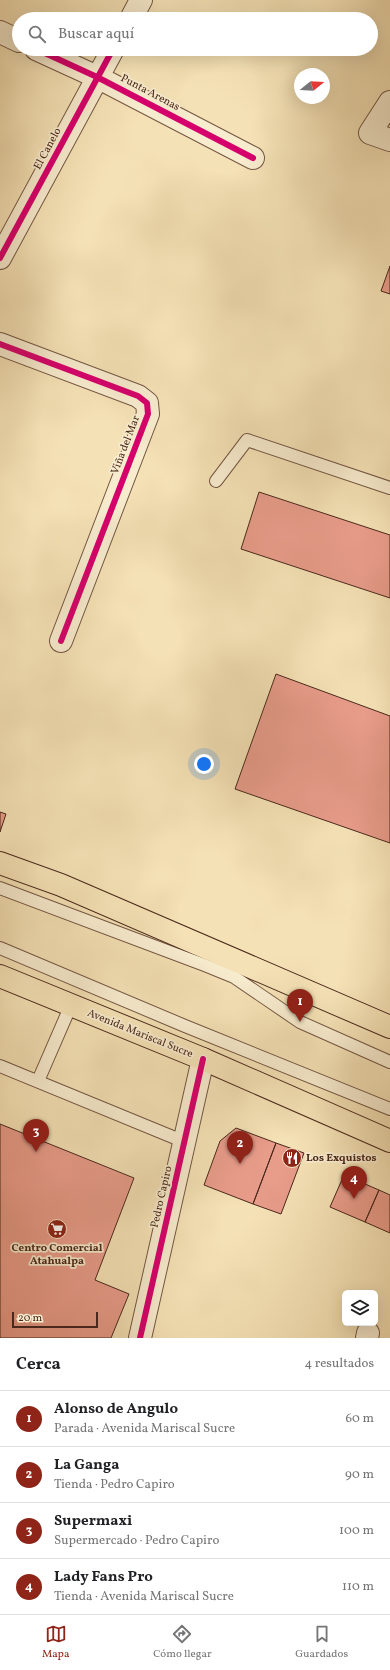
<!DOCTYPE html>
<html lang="es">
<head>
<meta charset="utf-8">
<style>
	body { margin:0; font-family:Vollkorn,serif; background:#f2f2f2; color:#202124 }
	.controls { position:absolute; right:12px; bottom:12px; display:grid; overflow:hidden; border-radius:6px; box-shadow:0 4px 16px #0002 }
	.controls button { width:36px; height:36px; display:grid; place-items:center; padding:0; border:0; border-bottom:1px solid #e0e0e0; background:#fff; color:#202124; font:20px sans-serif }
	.compass { position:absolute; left:294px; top:68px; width:36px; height:36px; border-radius:50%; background:#fff; box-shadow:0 4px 16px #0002; rotate:72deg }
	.scale { position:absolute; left:12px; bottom:10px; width:86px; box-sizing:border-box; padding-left:4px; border:2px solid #4a281b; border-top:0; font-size:11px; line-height:14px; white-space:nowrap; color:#4a281b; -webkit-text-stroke:3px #f8eccf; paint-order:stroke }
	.you { position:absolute; left:204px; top:764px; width:14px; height:14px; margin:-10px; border:3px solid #fff; border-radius:50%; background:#1a73e8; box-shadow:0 0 0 6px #1a73e833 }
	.badge { display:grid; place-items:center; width:26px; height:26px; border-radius:50%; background:#8f2418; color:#fff; font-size:13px; font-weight:700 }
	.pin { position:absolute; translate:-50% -33px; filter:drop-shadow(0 1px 2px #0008) }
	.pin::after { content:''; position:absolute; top:21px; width:14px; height:12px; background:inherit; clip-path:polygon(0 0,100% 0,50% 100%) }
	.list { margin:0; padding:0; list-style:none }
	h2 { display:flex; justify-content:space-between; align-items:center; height:52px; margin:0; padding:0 16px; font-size:17px }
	h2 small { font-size:13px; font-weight:400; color:#757577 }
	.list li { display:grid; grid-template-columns:26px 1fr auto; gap:12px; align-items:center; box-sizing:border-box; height:56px; padding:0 16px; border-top:1px solid #e0e0e0 }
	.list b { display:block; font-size:15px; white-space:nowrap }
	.list p { margin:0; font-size:13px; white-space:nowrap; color:#757577 }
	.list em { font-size:13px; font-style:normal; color:#757577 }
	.icon { flex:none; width:22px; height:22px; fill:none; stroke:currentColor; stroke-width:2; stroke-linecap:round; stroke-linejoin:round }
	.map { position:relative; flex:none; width:390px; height:1338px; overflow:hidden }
	.search { position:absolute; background:#fff; box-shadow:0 4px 16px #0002; left:12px; right:12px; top:12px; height:44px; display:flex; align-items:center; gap:10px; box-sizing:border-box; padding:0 14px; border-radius:22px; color:#757577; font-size:15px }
	.sheet { height:276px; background:#fff }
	nav { display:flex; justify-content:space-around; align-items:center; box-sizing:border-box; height:56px; border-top:1px solid #e0e0e0; background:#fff; font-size:11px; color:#757577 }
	nav a { display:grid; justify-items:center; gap:2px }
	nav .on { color:#8f2418 }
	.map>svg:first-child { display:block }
	.building { fill:#e89c8a; stroke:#4a281b }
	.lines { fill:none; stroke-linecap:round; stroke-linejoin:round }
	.service-casing { stroke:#745642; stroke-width:14 }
	.minor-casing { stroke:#745642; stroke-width:24 }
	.primary-casing { stroke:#4a281b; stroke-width:24 }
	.service { stroke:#f8eccf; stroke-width:12 }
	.minor { stroke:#f8eccf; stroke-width:22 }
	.primary { stroke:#f4e1b5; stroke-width:22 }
	.cycleway-casing { stroke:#f8eccf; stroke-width:8 }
	.cycleway { stroke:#d6006c; stroke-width:6 }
	.labels { text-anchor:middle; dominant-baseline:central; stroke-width:3.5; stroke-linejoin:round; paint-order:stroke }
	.street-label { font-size:11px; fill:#4a281b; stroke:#f8eccf }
	.poi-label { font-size:11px; font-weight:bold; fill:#4a281b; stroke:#f8eccf; text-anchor:start }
</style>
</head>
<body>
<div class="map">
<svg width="390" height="1338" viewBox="0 0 390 1338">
	<rect width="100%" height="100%" fill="#f4e1b5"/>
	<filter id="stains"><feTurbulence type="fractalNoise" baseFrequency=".005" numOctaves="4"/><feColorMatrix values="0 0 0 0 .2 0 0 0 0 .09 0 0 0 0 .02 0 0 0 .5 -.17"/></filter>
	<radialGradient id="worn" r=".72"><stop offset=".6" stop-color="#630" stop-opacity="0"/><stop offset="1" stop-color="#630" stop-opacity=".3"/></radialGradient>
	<path class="building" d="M390,266V294L381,291Z
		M259,492L390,535V598L241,549Z
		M276,674L390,716V843L235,789Z
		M0,812L6,814L0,832Z
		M0,1124L134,1178L95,1280L129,1294L111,1338H0Z
		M236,1128L276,1143L253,1204L204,1185L220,1141Z
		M276,1143L304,1153L281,1214L253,1204Z
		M344,1175L379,1190L365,1222L330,1207Z
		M379,1190L390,1195V1233L365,1222Z"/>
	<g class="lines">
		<g class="service-casing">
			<path id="service" d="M216,481L247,440L390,488
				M0,888L207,966L234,977L300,1022L390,1062
				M0,948L185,1026L390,1109
				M0,1066L185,1142
				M38,1081L71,1005"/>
		</g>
		<g class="minor-casing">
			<path id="minor" d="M131,19L141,0
				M0,32L19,41
				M36,49L97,77L253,158
				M390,102L370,133L390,140
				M0,258L113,49
				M0,344L138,396L147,403L148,414L61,641
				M140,1338L203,1059
				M367,1338L368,1333"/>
		</g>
		<g class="primary-casing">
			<path id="primary" d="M0,863L61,885L390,1027
				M0,976L203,1059L390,1141"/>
		</g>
		<use href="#service" class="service"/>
		<use href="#minor" class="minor"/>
		<use href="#primary" class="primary"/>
		<g class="cycleway-casing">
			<path id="cycleway" d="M36,49L97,77L253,158
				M0,258L113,49
				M0,344L138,396L147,403L148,414L61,641
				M140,1338L203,1059"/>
		</g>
		<use href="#cycleway" class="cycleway"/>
	</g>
	<defs>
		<g id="restaurant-disc" transform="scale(1)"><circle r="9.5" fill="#8f2418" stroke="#f8eccf"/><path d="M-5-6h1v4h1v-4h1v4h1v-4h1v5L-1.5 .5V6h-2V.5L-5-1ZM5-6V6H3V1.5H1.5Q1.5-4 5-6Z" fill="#fff"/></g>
		<g id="supermarket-disc" transform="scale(1)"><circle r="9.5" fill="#8f2418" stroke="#f8eccf"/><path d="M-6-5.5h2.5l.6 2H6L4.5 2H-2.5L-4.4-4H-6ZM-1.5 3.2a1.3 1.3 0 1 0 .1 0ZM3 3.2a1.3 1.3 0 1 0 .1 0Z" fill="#fff"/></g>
	</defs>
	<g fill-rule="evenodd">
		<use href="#restaurant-disc" x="292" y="1158"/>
		<use href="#supermarket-disc" x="57" y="1229"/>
	</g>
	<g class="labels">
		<g class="street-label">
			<text transform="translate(150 93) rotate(28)">Punta Arenas</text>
			<text transform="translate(48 149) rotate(-62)">El Canelo</text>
			<text transform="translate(126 445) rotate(-69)">Viña del Mar</text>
			<text transform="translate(140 1034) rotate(22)">Avenida Mariscal Sucre</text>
			<text transform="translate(162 1197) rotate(-77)">Pedro Capiro</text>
		</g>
		<g class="poi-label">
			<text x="306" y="1158">Los Exquistos</text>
			<text x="57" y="1248" text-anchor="middle">Centro Comercial<tspan x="57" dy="13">Atahualpa</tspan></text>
		</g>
	</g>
	<rect width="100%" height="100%" filter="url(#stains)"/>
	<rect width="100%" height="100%" fill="url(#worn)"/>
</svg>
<div class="controls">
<button><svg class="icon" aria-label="layers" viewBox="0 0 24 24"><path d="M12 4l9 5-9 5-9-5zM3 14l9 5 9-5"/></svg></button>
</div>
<svg class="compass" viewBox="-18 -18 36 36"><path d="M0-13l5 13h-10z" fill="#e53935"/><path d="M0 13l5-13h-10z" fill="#757577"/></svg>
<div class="scale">20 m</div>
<div class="you"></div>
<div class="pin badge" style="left:300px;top:1022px">1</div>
<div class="pin badge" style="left:240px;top:1164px">2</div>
<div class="pin badge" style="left:36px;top:1152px">3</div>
<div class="pin badge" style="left:354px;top:1199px">4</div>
<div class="search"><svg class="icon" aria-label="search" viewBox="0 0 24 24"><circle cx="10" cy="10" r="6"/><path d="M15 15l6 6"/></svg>Buscar aquí</div>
</div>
<section class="sheet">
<h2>Cerca<small>4 resultados</small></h2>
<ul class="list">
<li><span class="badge">1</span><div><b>Alonso de Angulo</b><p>Parada · Avenida Mariscal Sucre</p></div><em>60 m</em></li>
<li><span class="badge">2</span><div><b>La Ganga</b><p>Tienda · Pedro Capiro</p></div><em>90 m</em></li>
<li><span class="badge">3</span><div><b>Supermaxi</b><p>Supermercado · Pedro Capiro</p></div><em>100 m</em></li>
<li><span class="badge">4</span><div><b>Lady Fans Pro</b><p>Tienda · Avenida Mariscal Sucre</p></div><em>110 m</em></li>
</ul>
</section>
<nav>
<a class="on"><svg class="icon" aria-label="map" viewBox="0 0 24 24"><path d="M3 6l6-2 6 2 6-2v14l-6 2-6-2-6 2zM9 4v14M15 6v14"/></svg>Mapa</a>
<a><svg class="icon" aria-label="directions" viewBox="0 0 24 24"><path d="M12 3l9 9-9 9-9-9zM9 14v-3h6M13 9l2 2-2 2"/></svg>Cómo llegar</a>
<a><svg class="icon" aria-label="saved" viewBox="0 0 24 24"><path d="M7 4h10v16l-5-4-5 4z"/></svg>Guardados</a>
</nav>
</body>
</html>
